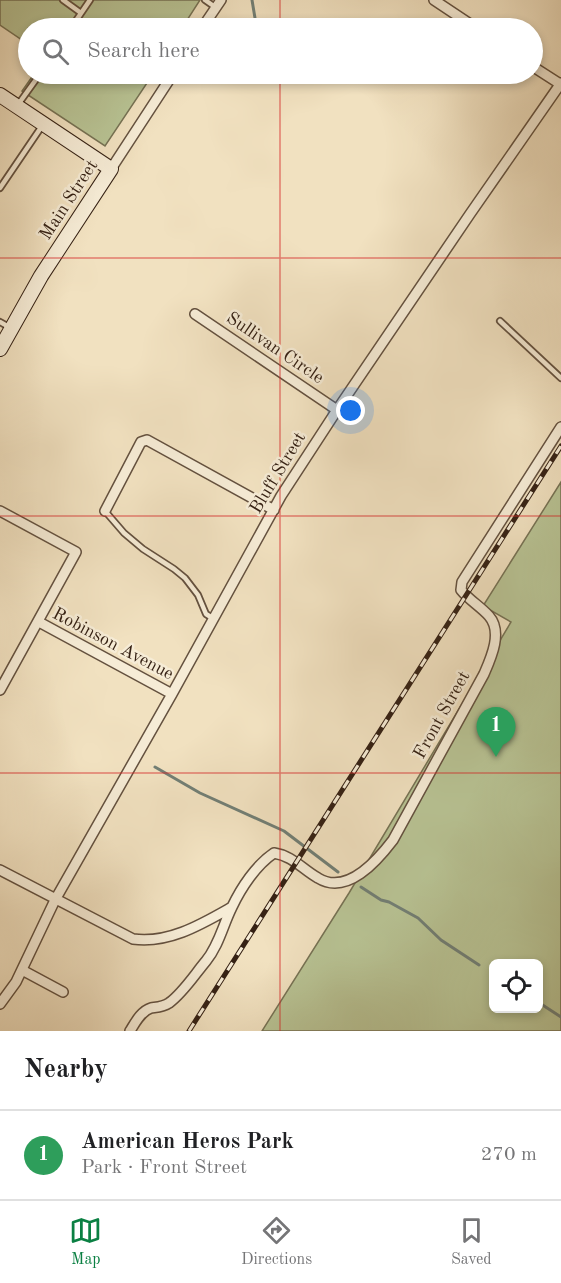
<!DOCTYPE html>
<html lang="en">
<head>
<meta charset="utf-8">
<style>
	body { margin:0; font-family:"Old Standard TT",serif; background:#f6f6f6; color:#202124 }
	.controls { position:absolute; right:18px; bottom:18px; display:grid; overflow:hidden; border-radius:9px; box-shadow:0 3px 9px #0003 }
	.controls button { width:54px; height:54px; display:grid; place-items:center; padding:0; border:0; border-bottom:2px solid #e0e0e0; background:#fff; color:#202124; font:30px sans-serif }
	.you { position:absolute; left:351px; top:411px; width:21px; height:21px; margin:-15px; border:4px solid #fff; border-radius:50%; background:#1a73e8; box-shadow:0 0 0 9px #1a73e833 }
	.badge { display:grid; place-items:center; width:39px; height:39px; border-radius:50%; background:#0b8043; color:#fff; font-size:20px; font-weight:700 }
	.pin { position:absolute; translate:-50% -50px; filter:drop-shadow(0 2px 3px #0008) }
	.pin::after { content:''; position:absolute; top:32px; width:21px; height:18px; background:inherit; clip-path:polygon(0 0,100% 0,50% 100%) }
	.list { margin:0; padding:0; list-style:none }
	h2 { display:flex; justify-content:space-between; align-items:center; height:78px; margin:0; padding:0 24px; font-size:26px }
	h2 small { font-size:20px; font-weight:400; color:#757577 }
	.list li { display:grid; grid-template-columns:39px 1fr auto; gap:18px; align-items:center; box-sizing:border-box; height:90px; padding:0 24px; border-top:2px solid #e0e0e0 }
	.list b { display:block; font-size:22px; white-space:nowrap }
	.list p { margin:0; font-size:20px; white-space:nowrap; color:#757577 }
	.list em { font-size:20px; font-style:normal; color:#757577 }
	.icon { flex:none; width:33px; height:33px; fill:none; stroke:currentColor; stroke-width:2; stroke-linecap:round; stroke-linejoin:round }
	.map { position:relative; flex:none; width:561px; height:1031px; overflow:hidden }
	.search { position:absolute; background:#fff; box-shadow:0 3px 9px #0003; left:18px; right:18px; top:18px; height:66px; display:flex; align-items:center; gap:15px; box-sizing:border-box; padding:0 21px; border-radius:33px; color:#757577; font-size:22px }
	.sheet { height:168px; background:#fff }
	nav { display:flex; justify-content:space-around; align-items:center; box-sizing:border-box; height:84px; border-top:2px solid #e0e0e0; background:#fff; font-size:16px; color:#757577 }
	nav a { display:grid; justify-items:center; gap:3px }
	nav .on { color:#0b8043 }
	.map>svg:first-child { display:block }
	.green { fill:#b8c394; stroke:#767254; stroke-width:1.5; fill-rule:evenodd }
	.lines { fill:none; stroke-linecap:round; stroke-linejoin:round }
	.stream { stroke:#727f75; stroke-width:3 }
	.lane-casing { stroke:#64513f; stroke-width:8 }
	.street-casing { stroke:#64513f; stroke-width:12 }
	.secondary-casing { stroke:#352114; stroke-width:16 }
	.lane { stroke:#f6ecd6; stroke-width:4.5 }
	.street { stroke:#f6ecd6; stroke-width:9 }
	.secondary { stroke:#f6ecd6; stroke-width:14 }
	.rail-casing { stroke:#352114; stroke-width:5 }
	.rail { stroke:#f6ecd6; stroke-width:3; stroke-dasharray:9; stroke-linecap:butt }
	.grid { fill:none; stroke:#d62828; stroke-width:1.5; stroke-opacity:0.55 }
	.labels { text-anchor:middle; dominant-baseline:central; stroke-width:5; stroke-linejoin:round; paint-order:stroke }
	.street-label { font-size:18px; fill:#352114; stroke:#f6ecd6 }
</style>
</head>
<body>
<div class="map">
<svg width="561" height="1031" viewBox="0 0 561 1031">
	<rect width="100%" height="100%" fill="#f1e1c0"/>
	<filter id="stains"><feTurbulence type="fractalNoise" baseFrequency=".00333" numOctaves="4"/><feColorMatrix values="0 0 0 0 .2 0 0 0 0 .09 0 0 0 0 .02 0 0 0 .5 -.17"/></filter>
	<radialGradient id="worn" r=".72"><stop offset=".6" stop-color="#630" stop-opacity="0"/><stop offset="1" stop-color="#630" stop-opacity=".3"/></radialGradient>
	<path class="green" d="M0,0H200L182,28H28V44L0,25Z
		M34,74H153L105,146L22,91Z
		M561,482V1031H262L349,893L511,622L483,606ZM494,964H538V1008H494Z"/>
	<g class="lines">
		<path class="stream" d="M251,28L255,18L252,0
			M155,767L200,793L284,831L338,872
			M361,887L381,900L389,902L418,918L441,940L479,965
			M538,1002L561,1017"/>
		<g class="lane-casing">
			<path id="lane" d="M63,0L81,13
				M205,0L215,7
				M71,28L90,0
				M17,106L40,74
				M0,188L42,126
				M500,321L561,378
				M0,322L9,327
				M105,511L124,533L143,549L174,569L185,578L198,595L206,614L214,619"/>
		</g>
		<g class="street-casing">
			<path id="street" d="M434,0L476,28
				M202,28L221,0
				M532,66L560,84
				M111,169L173,74
				M195,314L337,410
				M0,511L76,552L0,690
				M105,511L141,442L147,440L274,510
				M39,622L172,694
				M0,870L133,939C169,944 202,924 232,907
				M22,970L63,992
				M0,1004L16,982L55,900L172,694L281,496L337,410L470,214L561,83
				M130,1031C135,1023 141,1011 151,1008C158,1007 163,1007 169,1003C183,993 195,974 206,961C219,945 223,925 232,907C241,888 256,865 274,853C293,856 302,869 318,878C347,896 377,861 393,840L484,674C491,658 503,632 489,616C480,606 469,600 461,590L462,582L561,427"/>
		</g>
		<g class="secondary-casing">
			<path id="secondary" d="M0,95L111,169L41,276L0,349"/>
		</g>
		<use href="#lane" class="lane"/>
		<use href="#street" class="street"/>
		<use href="#secondary" class="secondary"/>
		<g class="rail-casing">
			<path id="rail" d="M189,1031L561,446"/>
		</g>
		<use href="#rail" class="rail"/>
	</g>
	<path class="grid" d="M280,0V28M280,74V1031M0,258H561M0,516H561M0,773H561"/>
	<g class="labels">
		<g class="street-label">
			<text transform="translate(69 200) rotate(-57)">Main Street</text>
			<text transform="translate(275 348) rotate(34)">Sullivan Circle</text>
			<text transform="translate(278 473) rotate(-59)">Bluff Street</text>
			<text transform="translate(113 644) rotate(28)">Robinson Avenue</text>
			<text transform="translate(442 715) rotate(-61)">Front Street</text>
		</g>
	</g>
	<rect width="100%" height="100%" filter="url(#stains)"/>
	<rect width="100%" height="100%" fill="url(#worn)"/>
</svg>
<div class="controls">
<button><svg class="icon" aria-label="locate" viewBox="0 0 24 24"><circle cx="12" cy="12" r="6"/><path d="M12 2v4M12 18v4M2 12h4M18 12h4"/></svg></button>
</div>
<div class="you"></div>
<div class="pin badge" style="left:496px;top:757px;background:#2e9e5b">1</div>
<div class="search"><svg class="icon" aria-label="search" viewBox="0 0 24 24"><circle cx="10" cy="10" r="6"/><path d="M15 15l6 6"/></svg>Search here</div>
</div>
<section class="sheet">
<h2>Nearby<small></small></h2>
<ul class="list">
<li><span class="badge" style="background:#2e9e5b">1</span><div><b>American Heros Park</b><p>Park · Front Street</p></div><em>270 m</em></li>
</ul>
</section>
<nav>
<a class="on"><svg class="icon" aria-label="map" viewBox="0 0 24 24"><path d="M3 6l6-2 6 2 6-2v14l-6 2-6-2-6 2zM9 4v14M15 6v14"/></svg>Map</a>
<a><svg class="icon" aria-label="directions" viewBox="0 0 24 24"><path d="M12 3l9 9-9 9-9-9zM9 14v-3h6M13 9l2 2-2 2"/></svg>Directions</a>
<a><svg class="icon" aria-label="saved" viewBox="0 0 24 24"><path d="M7 4h10v16l-5-4-5 4z"/></svg>Saved</a>
</nav>
</body>
</html>
